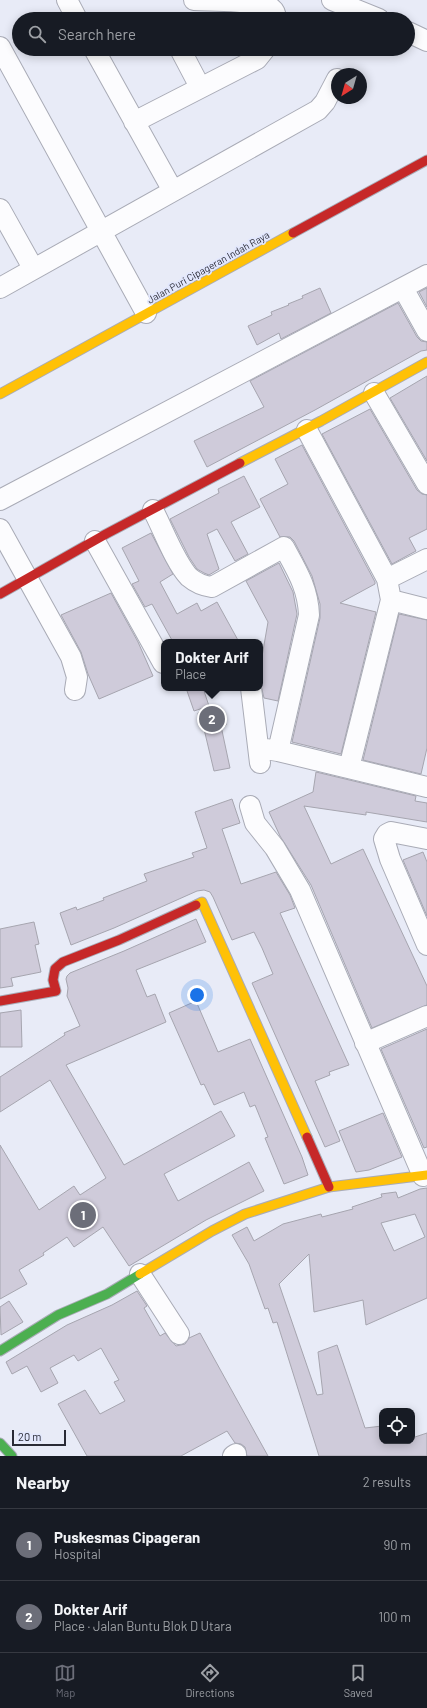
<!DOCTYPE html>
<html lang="en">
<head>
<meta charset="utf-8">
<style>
	body { margin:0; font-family:Barlow,sans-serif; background:#20242c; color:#f1f3f6 }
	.controls { position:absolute; right:12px; bottom:12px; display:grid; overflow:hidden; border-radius:8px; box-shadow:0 2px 10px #0003 }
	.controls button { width:36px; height:36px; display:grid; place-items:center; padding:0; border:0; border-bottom:1px solid #363941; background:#171b24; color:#f1f3f6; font:20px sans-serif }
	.compass { position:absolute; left:331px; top:68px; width:36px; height:36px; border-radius:50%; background:#171b24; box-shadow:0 2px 10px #0003; rotate:217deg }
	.scale { position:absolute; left:12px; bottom:10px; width:54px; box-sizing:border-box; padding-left:4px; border:2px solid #292a35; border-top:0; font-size:11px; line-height:14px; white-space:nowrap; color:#292a35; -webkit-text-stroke:3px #e2e7fd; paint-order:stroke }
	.you { position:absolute; left:197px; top:995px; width:14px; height:14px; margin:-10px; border:3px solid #fff; border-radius:50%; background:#1a73e8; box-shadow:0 0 0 6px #1a73e833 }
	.badge { display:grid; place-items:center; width:26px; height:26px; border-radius:50%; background:#6c6e79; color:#fff; font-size:13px; font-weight:700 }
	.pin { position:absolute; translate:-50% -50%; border:2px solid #fff; box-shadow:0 1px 4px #0006 }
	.popup { position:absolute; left:161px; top:639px; width:102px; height:52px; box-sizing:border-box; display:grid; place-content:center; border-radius:8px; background:#171b24; filter:drop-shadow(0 1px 3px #0005); font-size:13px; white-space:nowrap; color:#9ea1a6 }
	.popup b { font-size:15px; color:#f1f3f6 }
	.popup::after { content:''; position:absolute; left:50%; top:100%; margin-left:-8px; border:8px solid transparent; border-top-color:#171b24 }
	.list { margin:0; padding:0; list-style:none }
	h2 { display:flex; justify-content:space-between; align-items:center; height:52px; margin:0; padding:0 16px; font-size:17px }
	h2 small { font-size:13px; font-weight:400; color:#9ea1a6 }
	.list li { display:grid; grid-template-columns:26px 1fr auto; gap:12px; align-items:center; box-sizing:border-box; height:72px; padding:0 16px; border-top:1px solid #363941 }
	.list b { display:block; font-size:15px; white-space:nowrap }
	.list p { margin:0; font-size:13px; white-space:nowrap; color:#9ea1a6 }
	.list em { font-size:13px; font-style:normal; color:#9ea1a6 }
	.icon { flex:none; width:22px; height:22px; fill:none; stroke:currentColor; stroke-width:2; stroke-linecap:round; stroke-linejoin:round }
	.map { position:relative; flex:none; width:427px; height:1456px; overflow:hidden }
	.search { position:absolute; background:#171b24; box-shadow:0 2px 10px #0003; left:12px; right:12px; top:12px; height:44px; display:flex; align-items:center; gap:10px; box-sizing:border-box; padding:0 14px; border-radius:22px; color:#9ea1a6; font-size:15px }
	.sheet { height:196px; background:#171b24 }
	nav { display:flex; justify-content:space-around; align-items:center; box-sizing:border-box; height:56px; border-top:1px solid #363941; background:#171b24; font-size:11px; color:#9ea1a6 }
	nav a { display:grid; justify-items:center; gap:2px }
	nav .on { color:#6c6e79 }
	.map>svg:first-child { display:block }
	.building { fill:#cfcbda; stroke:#a6a5af; fill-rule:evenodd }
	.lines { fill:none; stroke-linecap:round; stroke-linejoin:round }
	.street-casing { stroke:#a9abb6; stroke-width:22 }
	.fast-casing { stroke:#a9abb6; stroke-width:11 }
	.slow-casing { stroke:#a9abb6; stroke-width:11 }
	.jam-casing { stroke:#a9abb6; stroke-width:11 }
	.street { stroke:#fcfcfe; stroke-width:20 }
	.fast { stroke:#4caf50; stroke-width:9 }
	.slow { stroke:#ffc107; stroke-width:9 }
	.jam { stroke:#c62828; stroke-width:9 }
	.labels { text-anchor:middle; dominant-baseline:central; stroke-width:3.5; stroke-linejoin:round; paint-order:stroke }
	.street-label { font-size:10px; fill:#292a35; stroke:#e2e7fd }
</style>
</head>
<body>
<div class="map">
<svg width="427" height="1456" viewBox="0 0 427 1456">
	<rect width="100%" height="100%" fill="#e8ebf7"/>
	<path class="building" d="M320,288L331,313L281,339L279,333L257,345L248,326L272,315L271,312L289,305L288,304L303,298L302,296Z
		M427,288V307L419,292Z
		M398,303L417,337L421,341L427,342V350L421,351L315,410L207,467L194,441L264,407L250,381Z
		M427,376V461L390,398Z
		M370,409L417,490L422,494L427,495V529L409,538L416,551L392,564L322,434Z
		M302,445L375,582V584L340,603L376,612L341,754L292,742L320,618V604L312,576L294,541L290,537H280L260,499L288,484L275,459Z
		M244,476L260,507L231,522L248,554L235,561L217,529L207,534L219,569L209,575L204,573L197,569L189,557L170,519L219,493L218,489Z
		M151,533L173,574L160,582L177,614L197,603L201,611L217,602L239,642H173L152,604L145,607L132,584L139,581L122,548Z
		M279,563L293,592L297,614L278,701L264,698L260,681V668L268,622L246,581Z
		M111,593L138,642L153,676L99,699L88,674L81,652L61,615Z
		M399,614L427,620V748L421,774L363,760Z
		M186,688H203L209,706L194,711Z
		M222,708L226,725L221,726L230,768L214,771L204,729H202L198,713Z
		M316,772L416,796L415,801L427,803V822L366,812V815L304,806L331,864L363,849L427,986V1005L372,1028L311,885L280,836L269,812L313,792Z
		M232,799L240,823L222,829L241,884L276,872L290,895L295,908L280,913L349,1065L329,1072L330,1075L315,1081L340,1141L325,1147L252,983L273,974L262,948L254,932L232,940L213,897L210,892L204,890L197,891L114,928L71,945L60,913L76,907L77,910L104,900L103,898L147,881L144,874L194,857L192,853L207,848L195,812Z
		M423,852L427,862V916L403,860Z
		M196,919L206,942L136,970L147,997L155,994L166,1022L66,1065L124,1165L221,1111L235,1136L164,1174L178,1201L249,1162L264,1191L206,1220L129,1266L103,1227L74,1247L67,1237L43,1253L44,1255L19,1270L27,1284L0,1299V1145L39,1210L74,1186L80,1195L106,1178L50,1080L0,1112V1077L65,1035L64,1033L80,1026L67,996L68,988L66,979L67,976L70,973L124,951Z
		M34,922L39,944L35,945L41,972L11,978L13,986L0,988V929Z
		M196,1001L218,1052L250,1039L302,1157L308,1175L284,1184L265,1138L268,1137L255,1105L250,1107L244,1092L214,1105L204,1084L201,1085L169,1013Z
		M21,1010L22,1047H0V1013Z
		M427,1029V1147L424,1148L381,1049Z
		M383,1113L402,1157L369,1170L356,1172L339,1131Z
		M427,1188V1298L366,1325L363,1300L314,1312L309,1254L279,1284L317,1395L323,1394L318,1352L337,1345L365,1428L382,1426V1441H412V1438L427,1433V1456H319L277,1322L273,1323L268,1308L265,1309L249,1264L232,1235L247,1227L254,1241L283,1224L321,1214L322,1217L353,1209L352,1207L382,1197L381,1194L396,1192L398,1198L420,1189ZM415,1214L425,1237L394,1251L381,1223Z
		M137,1291L147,1306L144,1308L160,1336L165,1333L176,1346L185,1344L189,1338L200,1333L268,1456H247L245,1447L241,1444L235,1443L227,1431L181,1456H87L58,1404L85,1390L100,1414L125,1401L114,1382L119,1380L101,1348L78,1361L74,1355L50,1368L58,1383L41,1392L27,1366L12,1374L6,1362L67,1325L112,1305Z
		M9,1301L23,1322L1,1335L0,1307Z"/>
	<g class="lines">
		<g class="street-casing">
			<path id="street" d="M67,0L77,19
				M194,0C212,1 258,0 271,8C275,11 276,14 276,19
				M332,0L379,19
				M408,32L427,41
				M0,47L146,313
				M94,49L173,191
				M180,49L200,87
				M134,122L257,59L265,49
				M0,209L33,268
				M0,288L318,110L325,102L337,79
				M403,288L427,331
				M374,393L427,484
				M307,430L387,579L391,600L349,768
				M0,500L427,275
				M153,510C163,529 175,562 189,577C196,583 203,586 212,587L284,547C297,571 308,588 309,615L278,751
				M0,529L71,657L77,677L75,690
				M95,541L163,663
				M387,579L427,559
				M391,600L427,609
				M251,688L260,763
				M259,748L278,751L427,787
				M250,806L255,823L275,848L300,890L423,1176
				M427,839L391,832L387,834L384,839L390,859L427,945
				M365,1043L427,1016
				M140,1274L179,1334
				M233,1456L236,1454"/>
		</g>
		<g class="fast-casing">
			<path id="fast" d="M0,1351L58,1315L107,1294L140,1274
				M0,1443L12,1456"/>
		</g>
		<g class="slow-casing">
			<path id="slow" d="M0,394L293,233
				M240,463L321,421L427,362
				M196,905L202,902L307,1137
				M140,1274L212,1231L245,1214L329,1187L427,1175"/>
		</g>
		<g class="jam-casing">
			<path id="jam" d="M293,233L427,160
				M0,594L106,534L240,463
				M0,1001L56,991L53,980L55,969L63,962L119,940L196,905
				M307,1137L329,1187"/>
		</g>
		<use href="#street" class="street"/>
		<use href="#fast" class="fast"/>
		<use href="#slow" class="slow"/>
		<use href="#jam" class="jam"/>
	</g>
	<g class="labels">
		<g class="street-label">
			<text transform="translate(208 267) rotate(-29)">Jalan Puri Cipageran Indah Raya</text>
		</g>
	</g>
</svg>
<div class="controls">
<button><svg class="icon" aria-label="locate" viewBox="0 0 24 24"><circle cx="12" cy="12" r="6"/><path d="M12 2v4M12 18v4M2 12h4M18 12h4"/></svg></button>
</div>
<svg class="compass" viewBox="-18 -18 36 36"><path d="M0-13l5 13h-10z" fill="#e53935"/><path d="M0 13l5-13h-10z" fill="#9ea1a6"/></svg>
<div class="scale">20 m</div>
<div class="you"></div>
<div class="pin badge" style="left:83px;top:1215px">1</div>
<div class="pin badge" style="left:212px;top:719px">2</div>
<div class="popup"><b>Dokter Arif</b>Place</div>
<div class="search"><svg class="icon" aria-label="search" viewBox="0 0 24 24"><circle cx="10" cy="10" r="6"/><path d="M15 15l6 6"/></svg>Search here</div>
</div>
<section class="sheet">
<h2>Nearby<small>2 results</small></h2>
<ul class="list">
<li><span class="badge">1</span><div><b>Puskesmas Cipageran</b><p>Hospital</p></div><em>90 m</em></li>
<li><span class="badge">2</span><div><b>Dokter Arif</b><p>Place · Jalan Buntu Blok D Utara</p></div><em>100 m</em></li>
</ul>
</section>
<nav>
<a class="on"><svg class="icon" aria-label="map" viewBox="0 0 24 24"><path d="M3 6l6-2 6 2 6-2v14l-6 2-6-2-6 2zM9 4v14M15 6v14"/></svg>Map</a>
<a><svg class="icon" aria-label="directions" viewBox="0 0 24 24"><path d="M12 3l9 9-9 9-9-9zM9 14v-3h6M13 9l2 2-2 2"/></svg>Directions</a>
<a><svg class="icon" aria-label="saved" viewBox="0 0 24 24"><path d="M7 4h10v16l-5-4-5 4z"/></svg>Saved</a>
</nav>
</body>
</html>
